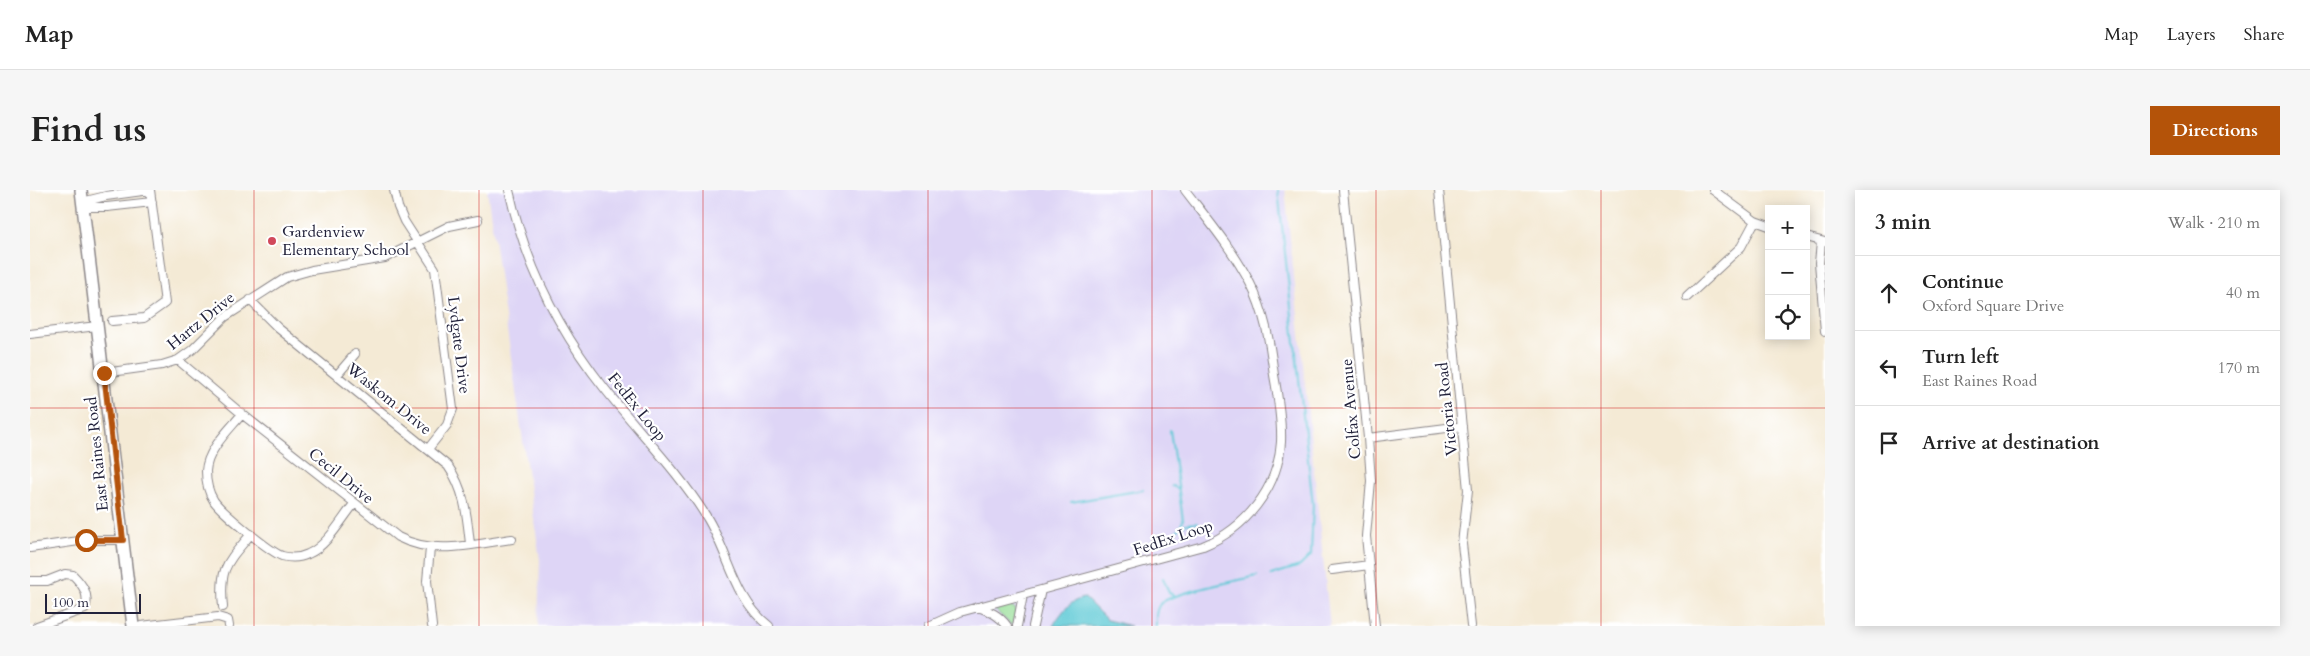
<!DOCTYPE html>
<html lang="en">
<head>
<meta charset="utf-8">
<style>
	body { margin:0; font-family:Cardo,serif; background:#f6f6f6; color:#222 }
	.controls { position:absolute; right:15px; top:15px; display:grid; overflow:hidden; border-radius:0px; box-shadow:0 2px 12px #0003 }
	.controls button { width:45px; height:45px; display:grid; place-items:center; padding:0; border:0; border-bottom:1px solid #e0e0e0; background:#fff; color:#222; font:25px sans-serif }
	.scale { position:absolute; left:15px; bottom:12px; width:96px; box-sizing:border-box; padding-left:5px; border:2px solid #22223b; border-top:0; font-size:14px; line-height:18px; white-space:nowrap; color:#22223b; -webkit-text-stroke:4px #fff; paint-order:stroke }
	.stop { position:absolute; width:15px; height:15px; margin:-11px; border:4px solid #b45309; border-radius:50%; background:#fff }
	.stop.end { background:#b45309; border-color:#fff; box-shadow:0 1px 5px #0008 }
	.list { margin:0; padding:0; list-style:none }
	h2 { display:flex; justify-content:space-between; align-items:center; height:65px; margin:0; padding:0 20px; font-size:21px }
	h2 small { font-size:16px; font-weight:400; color:#767676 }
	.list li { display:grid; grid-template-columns:32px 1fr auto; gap:15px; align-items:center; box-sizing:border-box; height:75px; padding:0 20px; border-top:1px solid #e0e0e0 }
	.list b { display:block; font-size:19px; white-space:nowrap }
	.list p { margin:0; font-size:16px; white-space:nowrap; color:#767676 }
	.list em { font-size:16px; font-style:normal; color:#767676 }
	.icon { flex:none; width:28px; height:28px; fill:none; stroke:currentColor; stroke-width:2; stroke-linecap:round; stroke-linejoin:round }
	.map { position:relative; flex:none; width:1795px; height:436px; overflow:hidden; border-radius:0px }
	header { display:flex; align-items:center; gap:30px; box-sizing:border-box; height:70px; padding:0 25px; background:#fff; border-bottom:1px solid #e0e0e0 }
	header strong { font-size:24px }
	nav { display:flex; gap:28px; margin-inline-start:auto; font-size:18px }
	.intro { display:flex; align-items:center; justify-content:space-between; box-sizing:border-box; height:120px; padding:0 30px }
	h1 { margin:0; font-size:35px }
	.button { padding:12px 22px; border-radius:0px; background:#b45309; color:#fff; font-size:18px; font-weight:700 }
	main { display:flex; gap:30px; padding:0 30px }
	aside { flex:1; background:#fff; border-radius:0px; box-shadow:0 2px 12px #0003 }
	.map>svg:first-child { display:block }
	.built { fill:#ded5f6 }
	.green { fill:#98df98; stroke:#5d806a }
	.water { fill:#5dc9d5; stroke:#407688 }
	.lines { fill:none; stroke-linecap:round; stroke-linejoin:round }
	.stream { stroke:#5dc9d5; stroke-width:2 }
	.minor-casing { stroke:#8b8688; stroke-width:10 }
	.secondary-casing { stroke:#8b8688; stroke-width:14 }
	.minor { stroke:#fff; stroke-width:8 }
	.secondary { stroke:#fff; stroke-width:11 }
	.route { stroke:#b45309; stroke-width:6 }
	.grid { fill:none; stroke:#d62828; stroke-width:1; stroke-opacity:0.55 }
	.poi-dot { fill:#d1495b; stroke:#fff; stroke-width:2 }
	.labels { text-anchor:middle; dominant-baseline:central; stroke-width:4.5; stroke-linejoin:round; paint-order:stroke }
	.poi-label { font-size:16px; fill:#22223b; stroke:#fff; text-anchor:start }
	.street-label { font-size:16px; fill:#22223b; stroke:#fff }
</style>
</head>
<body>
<header>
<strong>Map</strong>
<nav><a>Map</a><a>Layers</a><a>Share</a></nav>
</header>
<div class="intro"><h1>Find us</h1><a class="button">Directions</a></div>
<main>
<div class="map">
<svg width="1795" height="436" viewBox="0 0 1795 436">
	<rect width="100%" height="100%" fill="#fff"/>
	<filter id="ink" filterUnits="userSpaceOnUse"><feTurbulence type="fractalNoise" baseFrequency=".02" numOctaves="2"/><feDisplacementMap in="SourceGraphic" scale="10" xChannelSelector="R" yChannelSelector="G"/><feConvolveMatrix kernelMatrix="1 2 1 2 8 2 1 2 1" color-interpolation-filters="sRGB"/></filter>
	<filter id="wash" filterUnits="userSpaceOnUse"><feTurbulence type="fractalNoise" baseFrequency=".0096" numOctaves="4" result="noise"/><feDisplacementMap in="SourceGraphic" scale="20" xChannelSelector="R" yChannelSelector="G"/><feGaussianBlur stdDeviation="1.12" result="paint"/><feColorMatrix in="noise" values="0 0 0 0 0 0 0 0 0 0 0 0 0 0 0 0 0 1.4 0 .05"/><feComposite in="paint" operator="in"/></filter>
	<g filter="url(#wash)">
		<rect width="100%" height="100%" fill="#f4ead5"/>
		<path class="built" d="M457,0H1255L1300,436H508L510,370Z"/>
		<path class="green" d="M979,415L986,419L983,434L981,435L965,420Z"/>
		<path class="water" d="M1055,408L1077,430L1101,436H1023C1030,424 1041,409 1055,408Z"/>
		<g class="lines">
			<path class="stream" d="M1142,296L1148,298
				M1041,312L1113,300
				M1151,337L1156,334L1167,333
				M1124,356L1122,351C1136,346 1149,346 1153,330L1140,240
				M1241,385L1270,376L1281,365L1283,315L1248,0
				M1133,388L1139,403L1145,406
				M1126,436C1126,428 1125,421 1130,414C1139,403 1210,390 1227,386"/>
		</g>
	</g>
	<g filter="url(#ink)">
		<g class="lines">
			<g class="minor-casing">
				<path id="minor" d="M364,0L368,17L374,31L405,79L423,219L417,235L398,259
					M479,0C495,73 529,141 575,199C608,241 648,281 676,326C699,362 704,409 739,436
					M1313,0L1338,248L1341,291L1336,346L1345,436
					M1409,0L1438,300L1432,354L1441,436
					M1683,0L1725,31L1739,36
					M52,12L76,6L120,0
					M53,17H77L122,12
					M1776,47L1795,52
					M1791,52L1789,73L1795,141
					M1657,107L1711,57L1725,31
					M220,110L248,138L418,276C435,300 437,326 440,354
					M82,131L114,128L135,113L120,0
					M0,144L67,136
					M148,170L212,224L368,347C404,366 444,354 482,349
					M74,183L132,175L148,170L162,160L195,127L257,87L282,80L355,68L419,36L448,30
					M307,185L325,164
					M212,224C199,240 177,260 176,281C176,291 178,302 184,311C192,322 239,361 252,366C260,368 270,368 278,364C297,356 311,330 324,314
					M1338,248L1432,236
					M0,358L56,350H93
					M400,358L397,391L402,436
					M1302,380L1339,375
					M0,391H17L35,384L43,385C53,395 60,405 55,419L7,436
					M193,417C189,377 197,373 221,344
					M947,417C960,421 969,425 977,436
					M111,436L188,427L198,430L199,436
					M899,436L930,422L1173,356C1215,339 1248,299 1251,252C1252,230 1248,207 1244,185C1240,153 1235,122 1220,93C1203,60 1178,30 1155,0
					M987,436L993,405
					M1003,436L1011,400"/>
			</g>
			<g class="secondary-casing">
				<path id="secondary" d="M51,0L103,436"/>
			</g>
			<use href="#minor" class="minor"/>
			<use href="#secondary" class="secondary"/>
		</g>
	</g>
	<g class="lines" filter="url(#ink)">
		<path class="route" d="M56,350H93L74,183"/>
	</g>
	<path class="grid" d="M224,0V436M449,0V436M673,0V436M898,0V436M1122,0V436M1346,0V436M1571,0V436M0,218H1795"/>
	<circle class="poi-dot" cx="242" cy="51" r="5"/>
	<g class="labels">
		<g class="poi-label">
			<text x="252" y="42">Gardenview<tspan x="252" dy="18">Elementary School</tspan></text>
		</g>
		<g class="street-label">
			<text transform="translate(171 131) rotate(-39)">Hartz Drive</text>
			<text transform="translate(429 155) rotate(83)">Lydgate Drive</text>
			<text transform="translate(359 209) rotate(39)">Waskom Drive</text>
			<text transform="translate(607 217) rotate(51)">FedEx Loop</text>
			<text transform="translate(1321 219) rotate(-95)">Colfax Avenue</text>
			<text transform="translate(1417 219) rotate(-96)">Victoria Road</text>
			<text transform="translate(67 264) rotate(-96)">East Raines Road</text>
			<text transform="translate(311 286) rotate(39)">Cecil Drive</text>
			<text transform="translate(1143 348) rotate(-18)">FedEx Loop</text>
		</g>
	</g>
</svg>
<div class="controls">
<button>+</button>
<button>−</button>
<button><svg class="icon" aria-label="locate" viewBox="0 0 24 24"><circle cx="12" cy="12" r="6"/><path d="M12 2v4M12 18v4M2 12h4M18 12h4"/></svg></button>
</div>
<div class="scale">100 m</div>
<div class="stop" style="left:56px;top:350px"></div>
<div class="stop end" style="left:74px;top:183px"></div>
</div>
<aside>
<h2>3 min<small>Walk · 210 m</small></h2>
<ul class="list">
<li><svg class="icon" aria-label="ahead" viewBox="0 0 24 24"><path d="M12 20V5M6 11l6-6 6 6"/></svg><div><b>Continue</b><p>Oxford Square Drive</p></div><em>40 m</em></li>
<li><svg class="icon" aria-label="left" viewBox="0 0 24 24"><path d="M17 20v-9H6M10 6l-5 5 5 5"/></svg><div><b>Turn left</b><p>East Raines Road</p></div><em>170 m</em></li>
<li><svg class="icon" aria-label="arrive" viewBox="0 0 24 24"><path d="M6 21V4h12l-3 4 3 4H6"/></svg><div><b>Arrive at destination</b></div></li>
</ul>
</aside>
</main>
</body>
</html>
